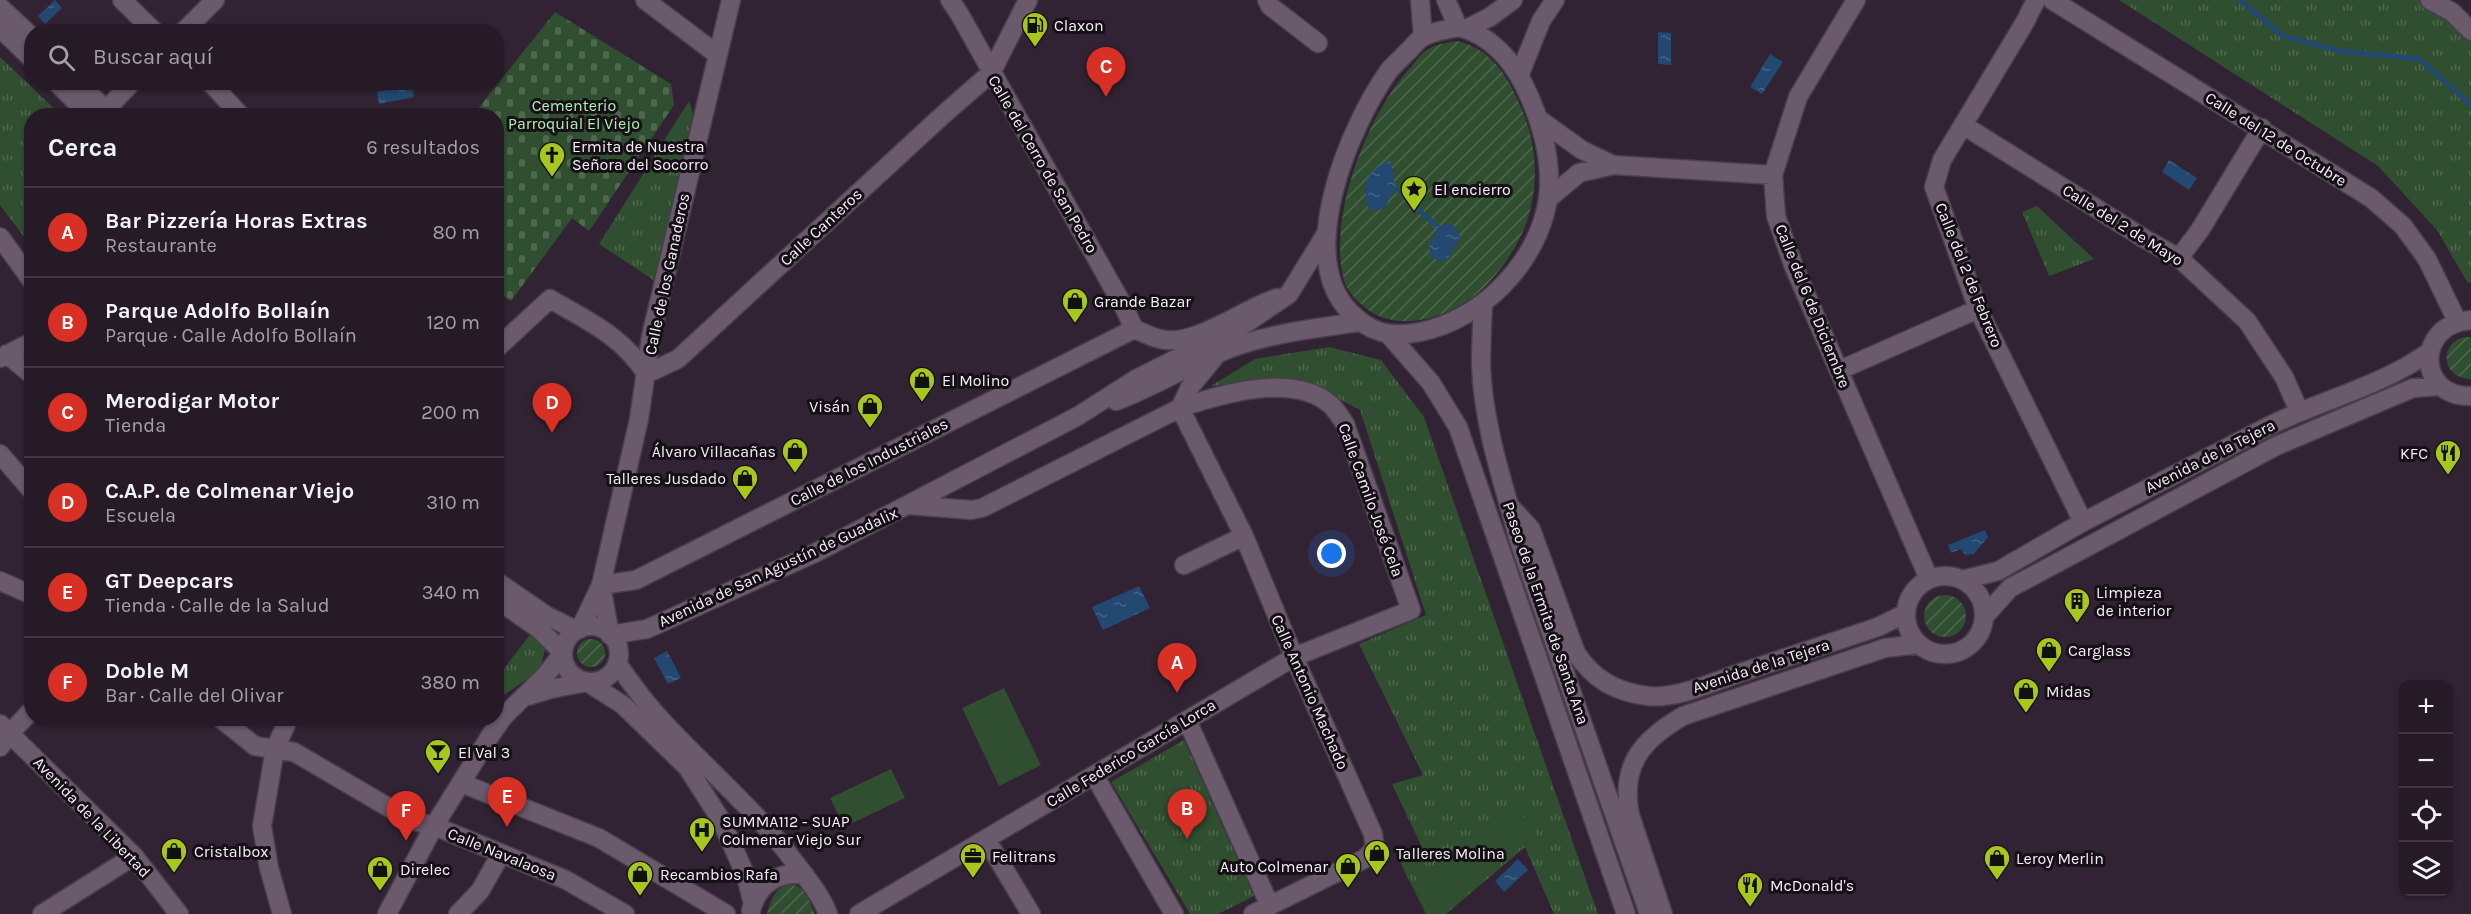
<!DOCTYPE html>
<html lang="es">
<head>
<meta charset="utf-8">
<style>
	body { margin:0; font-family:Karla,sans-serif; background:#2d232e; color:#f1f3f6 }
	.controls { position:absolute; right:18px; bottom:18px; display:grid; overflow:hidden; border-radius:12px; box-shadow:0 2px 4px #0004 }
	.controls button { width:54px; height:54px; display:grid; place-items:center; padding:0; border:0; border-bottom:2px solid #423843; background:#251a26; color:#f1f3f6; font:30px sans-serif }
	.you { position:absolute; left:1332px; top:554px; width:21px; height:21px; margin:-15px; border:4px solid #fff; border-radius:50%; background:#1a73e8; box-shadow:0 0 0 9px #1a73e833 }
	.badge { display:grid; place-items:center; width:39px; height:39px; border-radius:50%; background:#d93025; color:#fff; font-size:20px; font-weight:700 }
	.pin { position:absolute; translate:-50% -50px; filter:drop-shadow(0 2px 3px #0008) }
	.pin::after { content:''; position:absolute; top:32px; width:21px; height:18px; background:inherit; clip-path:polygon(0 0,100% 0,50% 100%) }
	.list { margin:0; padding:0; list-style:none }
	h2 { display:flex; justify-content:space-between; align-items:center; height:78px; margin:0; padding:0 24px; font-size:26px }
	h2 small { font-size:20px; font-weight:400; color:#a3a1a7 }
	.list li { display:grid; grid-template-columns:39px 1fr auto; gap:18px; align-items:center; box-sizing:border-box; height:90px; padding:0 24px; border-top:2px solid #423843 }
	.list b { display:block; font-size:22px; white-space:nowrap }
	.list p { margin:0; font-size:20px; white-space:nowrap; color:#a3a1a7 }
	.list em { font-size:20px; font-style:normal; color:#a3a1a7 }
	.icon { flex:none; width:33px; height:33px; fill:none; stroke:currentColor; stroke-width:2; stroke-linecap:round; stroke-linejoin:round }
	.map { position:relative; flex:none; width:2471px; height:914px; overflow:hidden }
	.search { position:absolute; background:#251a26; box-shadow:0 2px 4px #0004; left:24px; top:24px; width:480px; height:66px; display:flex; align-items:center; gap:15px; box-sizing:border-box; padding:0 21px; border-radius:24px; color:#a3a1a7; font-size:22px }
	.panel { position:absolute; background:#251a26; box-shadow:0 2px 4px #0004; left:24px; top:108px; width:480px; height:618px; border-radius:24px }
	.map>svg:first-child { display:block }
	.cemetery { fill:url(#cemetery-stones) }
	.park { fill:url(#park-tufts) }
	.garden { fill:url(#garden-furrows) }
	.pitch { fill:#304e30 }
	.water { fill:url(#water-ripples) }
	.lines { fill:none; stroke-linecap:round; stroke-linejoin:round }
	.stream { stroke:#234871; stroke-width:5 }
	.street-casing { stroke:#493e4c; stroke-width:21 }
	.secondary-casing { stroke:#493e4c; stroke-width:21 }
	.street { stroke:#6a5a6c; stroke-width:18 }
	.secondary { stroke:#6a5a6c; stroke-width:18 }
	.labels { text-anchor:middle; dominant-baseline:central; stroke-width:6; stroke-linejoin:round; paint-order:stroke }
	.poi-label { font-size:16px; fill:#f7eef9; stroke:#150f16; text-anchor:start }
	.park-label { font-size:16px; fill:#aef0ad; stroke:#150f16 }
	.street-label { font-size:16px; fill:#f7eef9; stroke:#150f16 }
</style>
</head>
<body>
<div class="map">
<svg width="2471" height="914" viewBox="0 0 2471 914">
	<defs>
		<pattern id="cemetery-stones" width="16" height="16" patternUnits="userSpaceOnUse" patternTransform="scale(1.5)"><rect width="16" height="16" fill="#304e30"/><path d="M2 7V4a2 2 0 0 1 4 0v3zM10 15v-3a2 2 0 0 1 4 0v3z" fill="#4f684f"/></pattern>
		<pattern id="park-tufts" width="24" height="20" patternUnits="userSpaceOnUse" patternTransform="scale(1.5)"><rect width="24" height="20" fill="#304e30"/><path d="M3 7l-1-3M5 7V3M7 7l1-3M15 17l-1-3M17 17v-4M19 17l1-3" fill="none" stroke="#4f684f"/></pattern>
		<pattern id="garden-furrows" width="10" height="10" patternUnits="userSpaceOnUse" patternTransform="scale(1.5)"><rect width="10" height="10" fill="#304e30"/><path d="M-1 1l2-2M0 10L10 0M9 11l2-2" fill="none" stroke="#4f684f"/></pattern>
		<pattern id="water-ripples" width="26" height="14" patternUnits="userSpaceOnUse" patternTransform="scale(1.5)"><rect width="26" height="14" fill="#234871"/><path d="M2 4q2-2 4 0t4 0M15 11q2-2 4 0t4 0" fill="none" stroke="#446386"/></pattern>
	</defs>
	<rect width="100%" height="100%" fill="#312333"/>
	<path class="cemetery" d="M555,12L671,84L674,105L589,231L572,218L511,301L497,291L496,116L473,115Z"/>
	<path class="park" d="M2119,0H2450L2471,20V283L2467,282L2437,230L2378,166Z
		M0,57L61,115L32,116L31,246L0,205Z
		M689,101L693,113L655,281L599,244Z
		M2037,206L2094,259L2049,276L2022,212Z
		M1329,347L1381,360L1424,417L1598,914H1554L1525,847L1446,914H1426L1398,858L1421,845L1392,784L1423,775L1359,644L1426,615L1360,410L1300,379L1211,386L1255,359Z
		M532,632L547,641L540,670L501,697L497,695L496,679Z
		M1184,740L1254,896L1218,914H1190L1111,782Z"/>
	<path class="garden" d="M1458,41C1491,50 1506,73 1519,103C1536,139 1540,179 1528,218C1521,240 1507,263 1491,280C1462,314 1399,339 1362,305C1353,297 1345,288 1343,276C1329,213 1367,116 1409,69C1414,64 1418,57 1424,52C1434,44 1446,43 1458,41Z
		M2471,337V379C2438,379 2439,336 2471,337Z
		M1924 616a21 21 0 1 1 42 0a21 21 0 1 1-42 0Z
		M577 653a14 14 0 1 1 28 0a14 14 0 1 1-28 0Z
		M788,884C809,887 807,898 815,914H767C771,899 774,890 788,884Z"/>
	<path class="pitch" d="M1004,688L1041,765L999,786L962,708Z
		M891,769L905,798L844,827L830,798Z
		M1513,804L1537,833L1494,869L1469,841Z
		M1466,843L1492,872L1444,914H1436L1414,889Z"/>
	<path class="water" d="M55,0L62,8L45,24L38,16Z
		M1658,32L1671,33V65L1658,64Z
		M1770,54L1783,62L1762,94L1750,87Z
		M412,85L414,97L379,104L377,92Z
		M2169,160L2197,178L2189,190L2162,172Z
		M1387,161L1391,162L1395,185L1440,226L1448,223L1457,228L1460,238L1448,259L1438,261L1430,255L1429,244L1437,230L1394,190L1384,209L1372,211L1367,206C1364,182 1365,174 1387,161Z
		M1985,530L1988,537L1974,554L1965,555L1961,549L1951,553L1948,545Z
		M1139,586L1150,608L1103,630L1092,607Z
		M667,651L681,678L668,684L654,658Z
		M1518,859L1528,870L1504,892L1495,881Z"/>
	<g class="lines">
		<path class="stream" d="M2240,0L2283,36L2340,51L2419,59L2471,105"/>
		<g class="street-casing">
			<path id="street" d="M122,0L155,32
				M645,0L718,55
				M950,0L960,15L1125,309L1134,329
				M1267,0L1270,6L1318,43
				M1420,0L1423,37
				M1446,0L1458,27
				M1856,0L1798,97L1773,175L1776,216L1794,267L1929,579
				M2036,0L2025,22L1942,160L1934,187L1978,309L2083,522
				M2052,0L2371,198L2403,226L2427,259L2457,321
				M2430,0L2452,12L2471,31
				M183,32L215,0
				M210,82L241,116
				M106,110L132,82
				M1540,120L1582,150L1613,165
				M1963,125L2145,239L2179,258L2247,321L2284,377L2299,411
				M1548,199L1579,173L1613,165L1773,175
				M0,237L32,281
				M2179,258L2200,230L2262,128
				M2471,320C2414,324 2417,398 2471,396
				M1134,329C1142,332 1151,337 1160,339C1194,348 1244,308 1277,298
				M496,349L550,299C586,320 624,337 646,374L678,359L944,114L991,73L1028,0
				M7,354L32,375
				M0,358L32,342
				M1840,370L1978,309
				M0,454L32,491
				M909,505L971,510L982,508L1180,408L1190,387L1217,354
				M1509,505L1531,529L1576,653C1594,680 1616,692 1648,696C1677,699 1711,683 1737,674C1784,658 1831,643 1878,627L1906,613
				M1184,565L1244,536
				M1906 615a39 39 0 1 1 78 0a39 39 0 1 1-78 0Z
				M1962,580L1998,571L2083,522L2269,426C2321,400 2382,386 2429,352
				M0,581L32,595
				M601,585L636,580L1134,329
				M601,585L610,635
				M1984,617L2010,588L2276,446L2413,388L2440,386
				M580,629L601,585L639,419L651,336L731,0
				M617,663C632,685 647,705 665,724C709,771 758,812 796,864C808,880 821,895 828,914
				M587,682L623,705L687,767L721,820L746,876L753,904
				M220,718L255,746L294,752L410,820L434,826L566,880L625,914
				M1187,720L1270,906
				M0,747L10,733L32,710
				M1094,775L1174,914
				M461,783L599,838L726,914
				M986,839L1031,914
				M751,911C757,885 779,870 805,875
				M42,914L134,856
				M282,914L269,868L262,826L275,749L289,718
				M458,914L480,891L501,854
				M859,914L1294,657L1411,610L1345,424C1341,418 1336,410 1331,405C1294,372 1221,394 1180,408L1244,536L1294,657L1373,834L1375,849L1364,859L1253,914
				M1663,914L1630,815C1620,765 1642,740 1683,716L1885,648L1919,644"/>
		</g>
		<g class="secondary-casing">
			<path id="secondary" d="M0,7L32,37
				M1458,27C1489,34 1511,59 1524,85C1541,120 1553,160 1548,199C1538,263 1481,320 1420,332C1391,338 1370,333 1350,312C1294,256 1350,126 1388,72C1393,65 1401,59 1407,52C1412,48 1417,40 1423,37C1433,31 1447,30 1458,27Z
				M0,28L32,59
				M1466,29L1490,17L1513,0
				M1519,76L1541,21L1555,0
				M56,82L90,116
				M78,82L112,116
				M1483,305C1482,325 1481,345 1481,365C1483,425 1504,486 1520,544L1649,914
				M1390,336L1431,383L1458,427L1626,914
				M1116,401C1151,388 1182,369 1216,354C1262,334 1310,329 1359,322
				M496,581L547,616L576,630
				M496,599L538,628L563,653
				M563 654a28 28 0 1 1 56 0a28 28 0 1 1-56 0Z
				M610,635L647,629L815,553L1078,416L1136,379L1245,324L1289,294L1327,232
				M528,696L551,689L587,682
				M0,724L134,856L179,914
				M387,914L434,826L492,733L504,716L545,676L563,653"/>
		</g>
		<use href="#street" class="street"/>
		<use href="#secondary" class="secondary"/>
	</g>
	<defs>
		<g id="fuel-pin" transform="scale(1.35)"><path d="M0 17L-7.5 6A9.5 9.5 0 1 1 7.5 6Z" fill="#a8c71c" stroke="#150f16"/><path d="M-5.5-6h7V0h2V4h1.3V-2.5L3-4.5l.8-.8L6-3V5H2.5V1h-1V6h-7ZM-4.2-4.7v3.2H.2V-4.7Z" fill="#111"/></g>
		<g id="church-pin" transform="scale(1.35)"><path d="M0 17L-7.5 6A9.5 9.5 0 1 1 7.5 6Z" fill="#a8c71c" stroke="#150f16"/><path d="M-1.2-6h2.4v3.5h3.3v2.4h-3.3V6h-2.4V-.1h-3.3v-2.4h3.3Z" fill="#111"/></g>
		<g id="sight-pin" transform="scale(1.35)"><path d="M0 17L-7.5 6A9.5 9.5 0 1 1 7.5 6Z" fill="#a8c71c" stroke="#150f16"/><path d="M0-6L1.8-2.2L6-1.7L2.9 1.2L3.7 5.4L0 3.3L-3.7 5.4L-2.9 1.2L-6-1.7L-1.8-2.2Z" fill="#111"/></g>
		<g id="shop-pin" transform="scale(1.35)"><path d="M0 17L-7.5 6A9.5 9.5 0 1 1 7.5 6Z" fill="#a8c71c" stroke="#150f16"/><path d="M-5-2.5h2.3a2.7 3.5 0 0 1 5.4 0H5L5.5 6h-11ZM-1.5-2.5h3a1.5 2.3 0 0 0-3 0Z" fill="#111"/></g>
		<g id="restaurant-pin" transform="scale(1.35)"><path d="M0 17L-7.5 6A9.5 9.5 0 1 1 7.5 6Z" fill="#a8c71c" stroke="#150f16"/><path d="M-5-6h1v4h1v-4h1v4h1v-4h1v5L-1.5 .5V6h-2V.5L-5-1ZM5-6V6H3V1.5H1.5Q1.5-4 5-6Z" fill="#111"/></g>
		<g id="building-pin" transform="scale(1.35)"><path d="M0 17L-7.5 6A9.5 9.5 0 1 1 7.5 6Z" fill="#a8c71c" stroke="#150f16"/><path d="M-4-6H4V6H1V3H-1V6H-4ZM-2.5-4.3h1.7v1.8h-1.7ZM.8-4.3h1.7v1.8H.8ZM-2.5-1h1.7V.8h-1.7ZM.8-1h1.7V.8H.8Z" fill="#111"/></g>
		<g id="bar-pin" transform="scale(1.35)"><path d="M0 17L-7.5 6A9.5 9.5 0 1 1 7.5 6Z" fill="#a8c71c" stroke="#150f16"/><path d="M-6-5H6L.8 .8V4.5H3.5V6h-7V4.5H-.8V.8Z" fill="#111"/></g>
		<g id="hospital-pin" transform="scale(1.35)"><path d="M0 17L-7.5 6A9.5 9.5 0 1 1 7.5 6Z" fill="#a8c71c" stroke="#150f16"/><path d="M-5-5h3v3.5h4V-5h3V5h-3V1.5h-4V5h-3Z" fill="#111"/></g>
		<g id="office-pin" transform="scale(1.35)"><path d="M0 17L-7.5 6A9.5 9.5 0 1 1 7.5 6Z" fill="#a8c71c" stroke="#150f16"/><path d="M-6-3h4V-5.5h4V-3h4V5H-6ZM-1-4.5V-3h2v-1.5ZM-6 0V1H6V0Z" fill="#111"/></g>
	</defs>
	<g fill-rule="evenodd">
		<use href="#fuel-pin" x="1035" y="25"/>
		<use href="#church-pin" x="552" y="155"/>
		<use href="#sight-pin" x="1414" y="189"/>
		<use href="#shop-pin" x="1075" y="301"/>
		<use href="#shop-pin" x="922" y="380"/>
		<use href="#shop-pin" x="870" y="406"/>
		<use href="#shop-pin" x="795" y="451"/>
		<use href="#restaurant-pin" x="2448" y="453"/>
		<use href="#shop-pin" x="745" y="478"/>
		<use href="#building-pin" x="2077" y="601"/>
		<use href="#shop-pin" x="2049" y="650"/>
		<use href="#shop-pin" x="2026" y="691"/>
		<use href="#bar-pin" x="438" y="752"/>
		<use href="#hospital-pin" x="702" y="830"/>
		<use href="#shop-pin" x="174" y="851"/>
		<use href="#shop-pin" x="1377" y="853"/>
		<use href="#office-pin" x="973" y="856"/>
		<use href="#shop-pin" x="1997" y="858"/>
		<use href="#shop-pin" x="1348" y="866"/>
		<use href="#shop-pin" x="380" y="869"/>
		<use href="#shop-pin" x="640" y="874"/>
		<use href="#restaurant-pin" x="1750" y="885"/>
	</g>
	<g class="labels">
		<g class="poi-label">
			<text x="1054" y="25">Claxon</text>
			<text x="572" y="146">Ermita de Nuestra<tspan x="572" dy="18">Señora del Socorro</tspan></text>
			<text x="1434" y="189">El encierro</text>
			<text x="1094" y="301">Grande Bazar</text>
			<text x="942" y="380">El Molino</text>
			<text x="850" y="406" text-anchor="end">Visán</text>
			<text x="776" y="451" text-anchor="end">Álvaro Villacañas</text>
			<text x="2428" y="453" text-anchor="end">KFC</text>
			<text x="726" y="478" text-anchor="end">Talleres Jusdado</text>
			<text x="2096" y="592">Limpieza<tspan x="2096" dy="18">de interior</tspan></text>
			<text x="2068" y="650">Carglass</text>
			<text x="2046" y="691">Midas</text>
			<text x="458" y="752">El Val 3</text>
			<text x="722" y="821">SUMMA112 - SUAP<tspan x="722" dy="18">Colmenar Viejo Sur</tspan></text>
			<text x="194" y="851">Cristalbox</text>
			<text x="1396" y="853">Talleres Molina</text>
			<text x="992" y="856">Felitrans</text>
			<text x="2016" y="858">Leroy Merlin</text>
			<text x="1328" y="866" text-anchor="end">Auto Colmenar</text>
			<text x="400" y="869">Direlec</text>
			<text x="660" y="874">Recambios Rafa</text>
			<text x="1770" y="885">McDonald's</text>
		</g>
		<g class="park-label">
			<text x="574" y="105">Cementerio<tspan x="574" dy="18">Parroquial El Viejo</tspan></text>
		</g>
		<g class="street-label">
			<text transform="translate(2276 139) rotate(32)">Calle del 12 de Octubre</text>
			<text transform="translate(1043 164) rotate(60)">Calle del Cerro de San Pedro</text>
			<text transform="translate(2123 225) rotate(32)">Calle del 2 de Mayo</text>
			<text transform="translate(821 227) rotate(-43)">Calle Canteros</text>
			<text transform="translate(667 274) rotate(-78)">Calle de los Ganaderos</text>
			<text transform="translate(1969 275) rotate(68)">Calle del 2 de Febrero</text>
			<text transform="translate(1813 306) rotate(68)">Calle del 6 de Diciembre</text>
			<text transform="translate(2210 456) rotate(-27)">Avenida de la Tejera</text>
			<text transform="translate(869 462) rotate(-27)">Calle de los Industriales</text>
			<text transform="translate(1371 500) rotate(70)">Calle Camilo José Cela</text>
			<text transform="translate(778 567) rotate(-25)">Avenida de San Agustín de Guadalix</text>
			<text transform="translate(1546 613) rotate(71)">Paseo de la Ermita de Santa Ana</text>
			<text transform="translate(1761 666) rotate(-18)">Avenida de la Tejera</text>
			<text transform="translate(1310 692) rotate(66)">Calle Antonio Machado</text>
			<text transform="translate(1131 753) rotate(-31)">Calle Federico García Lorca</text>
			<text transform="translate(92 817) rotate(46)">Avenida de la Libertad</text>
			<text transform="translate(502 854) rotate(22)">Calle Navalaosa</text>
		</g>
	</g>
</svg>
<div class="controls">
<button>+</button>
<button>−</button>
<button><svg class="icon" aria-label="locate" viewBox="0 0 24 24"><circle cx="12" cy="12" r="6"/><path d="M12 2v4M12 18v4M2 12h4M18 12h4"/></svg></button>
<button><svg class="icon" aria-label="layers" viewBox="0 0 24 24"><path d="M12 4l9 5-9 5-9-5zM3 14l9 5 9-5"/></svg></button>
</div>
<div class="you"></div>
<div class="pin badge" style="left:1177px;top:693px">A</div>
<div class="pin badge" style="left:1187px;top:839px">B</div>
<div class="pin badge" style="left:1106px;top:97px">C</div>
<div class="pin badge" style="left:552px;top:433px">D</div>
<div class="pin badge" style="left:507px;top:827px">E</div>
<div class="pin badge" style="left:406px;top:841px">F</div>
<div class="search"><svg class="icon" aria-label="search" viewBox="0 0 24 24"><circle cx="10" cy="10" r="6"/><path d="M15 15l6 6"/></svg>Buscar aquí</div>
<section class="panel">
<h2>Cerca<small>6 resultados</small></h2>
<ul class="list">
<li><span class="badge">A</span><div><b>Bar Pizzería Horas Extras</b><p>Restaurante</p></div><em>80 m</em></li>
<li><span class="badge">B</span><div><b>Parque Adolfo Bollaín</b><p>Parque · Calle Adolfo Bollaín</p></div><em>120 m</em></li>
<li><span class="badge">C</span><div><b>Merodigar Motor</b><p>Tienda</p></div><em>200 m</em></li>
<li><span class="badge">D</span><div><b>C.A.P. de Colmenar Viejo</b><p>Escuela</p></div><em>310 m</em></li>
<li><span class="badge">E</span><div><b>GT Deepcars</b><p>Tienda · Calle de la Salud</p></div><em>340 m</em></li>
<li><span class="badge">F</span><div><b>Doble M</b><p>Bar · Calle del Olivar</p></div><em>380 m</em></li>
</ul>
</section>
</div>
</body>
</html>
